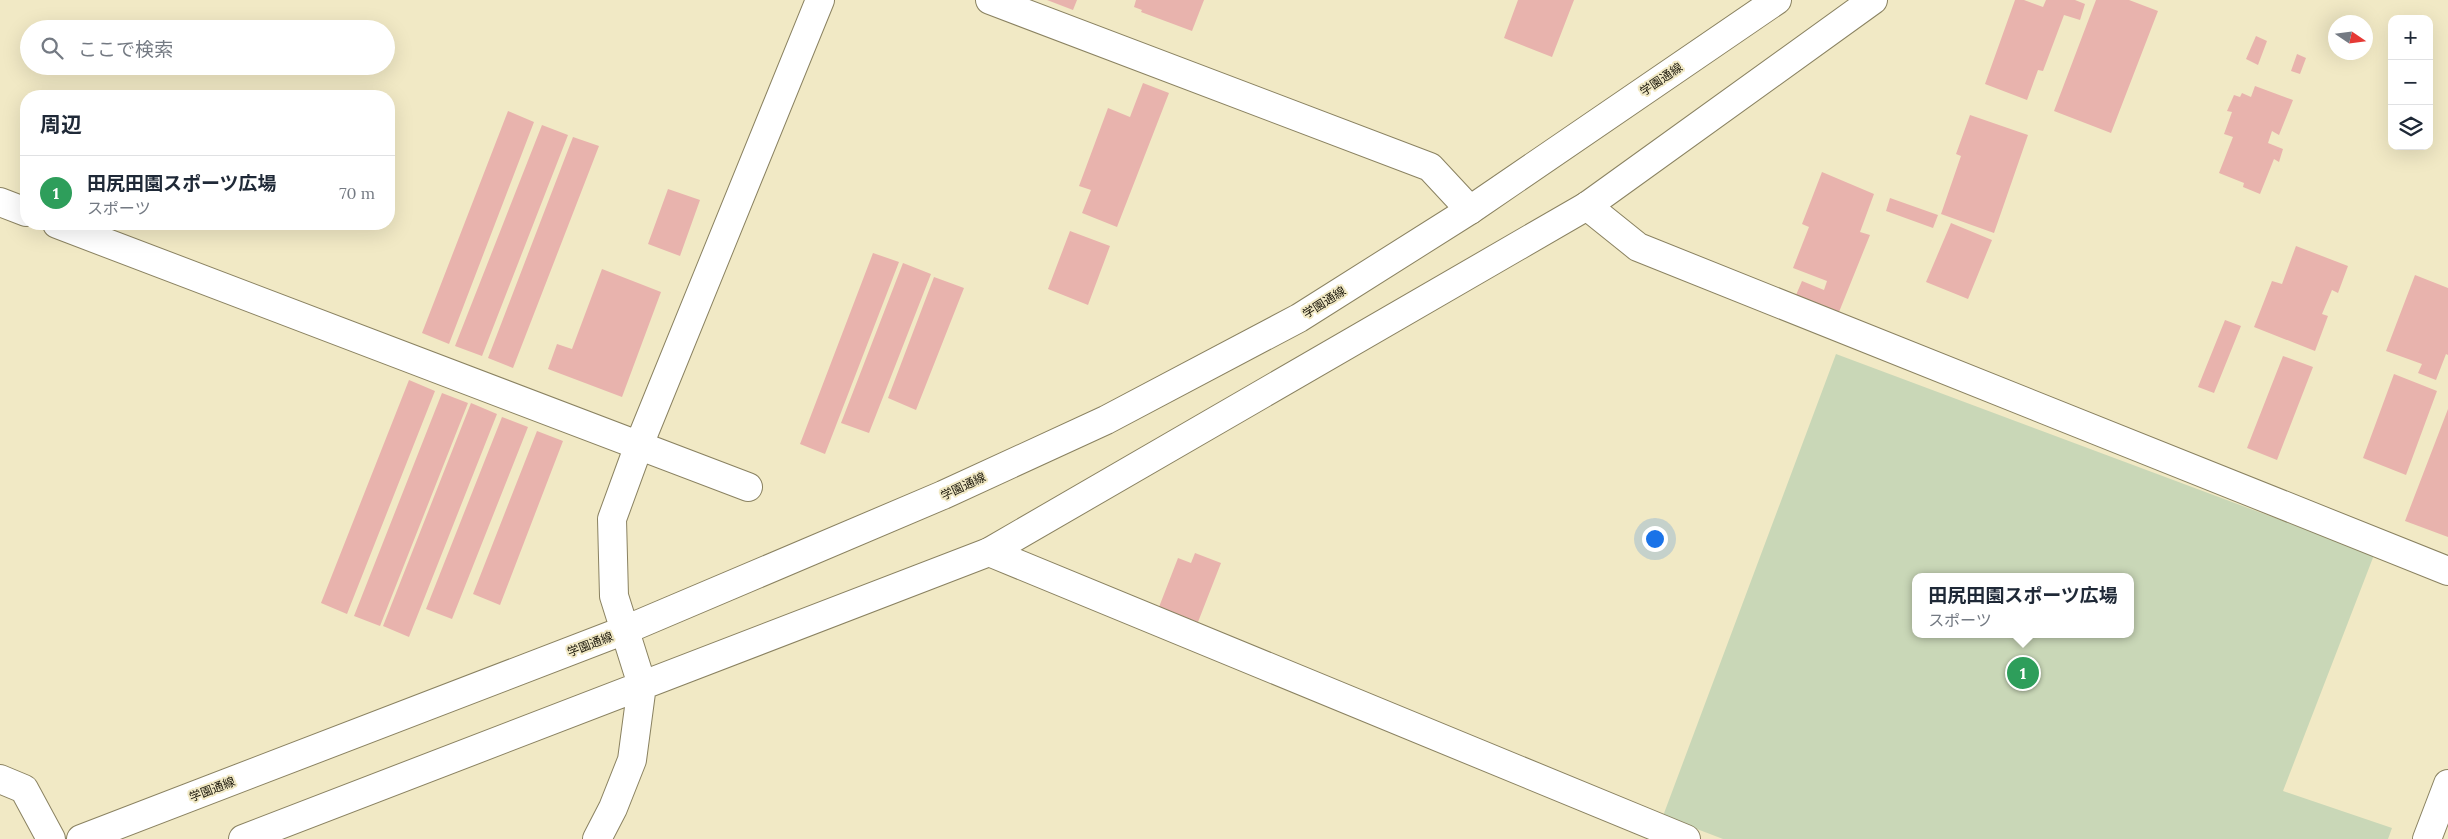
<!DOCTYPE html>
<html lang="ja">
<head>
<meta charset="utf-8">
<style>
	body { margin:0; font-family:Lora,"Noto Sans JP",serif; background:#f6f6f7; color:#1f2937 }
	.controls { position:absolute; right:15px; top:15px; display:grid; overflow:hidden; border-radius:10px; box-shadow:0 5px 20px #0002 }
	.controls button { width:45px; height:45px; display:grid; place-items:center; padding:0; border:0; border-bottom:1px solid #e0e1e3; background:#fff; color:#1f2937; font:25px sans-serif }
	.compass { position:absolute; left:2328px; top:15px; width:45px; height:45px; border-radius:50%; background:#fff; box-shadow:0 5px 20px #0002; rotate:103deg }
	.you { position:absolute; left:1654px; top:538px; width:18px; height:18px; margin:-12px; border:4px solid #fff; border-radius:50%; background:#1a73e8; box-shadow:0 0 0 8px #1a73e833 }
	.badge { display:grid; place-items:center; width:32px; height:32px; border-radius:50%; background:#ea580c; color:#fff; font-size:16px; font-weight:700 }
	.pin { position:absolute; translate:-50% -50%; border:2px solid #fff; box-shadow:0 1px 5px #0006 }
	.popup { position:absolute; left:1912px; top:573px; width:222px; height:65px; box-sizing:border-box; display:grid; place-content:center; border-radius:10px; background:#fff; filter:drop-shadow(0 1px 4px #0005); font-size:16px; white-space:nowrap; color:#747a83 }
	.popup b { font-size:19px; color:#1f2937 }
	.popup::after { content:''; position:absolute; left:50%; top:100%; margin-left:-10px; border:10px solid transparent; border-top-color:#fff }
	.list { margin:0; padding:0; list-style:none }
	h2 { display:flex; justify-content:space-between; align-items:center; height:65px; margin:0; padding:0 20px; font-size:21px }
	h2 small { font-size:16px; font-weight:400; color:#747a83 }
	.list li { display:grid; grid-template-columns:32px 1fr auto; gap:15px; align-items:center; box-sizing:border-box; height:75px; padding:0 20px; border-top:1px solid #e0e1e3 }
	.list b { display:block; font-size:19px; white-space:nowrap }
	.list p { margin:0; font-size:16px; white-space:nowrap; color:#747a83 }
	.list em { font-size:16px; font-style:normal; color:#747a83 }
	.icon { flex:none; width:28px; height:28px; fill:none; stroke:currentColor; stroke-width:2; stroke-linecap:round; stroke-linejoin:round }
	.map { position:relative; flex:none; width:2448px; height:839px; overflow:hidden }
	.search { position:absolute; background:#fff; box-shadow:0 5px 20px #0002; left:20px; top:20px; width:375px; height:55px; display:flex; align-items:center; gap:12px; box-sizing:border-box; padding:0 18px; border-radius:28px; color:#747a83; font-size:19px }
	.panel { position:absolute; background:#fff; box-shadow:0 5px 20px #0002; left:20px; top:90px; width:375px; height:140px; border-radius:20px }
	.map>svg:first-child { display:block }
	.green { fill:#c9d7b7; fill-rule:evenodd }
	.building { fill:#e8b3ad }
	.lines { fill:none; stroke-linecap:round; stroke-linejoin:round }
	.street-casing { stroke:#8a8261; stroke-width:30 }
	.secondary-casing { stroke:#8a8261; stroke-width:30 }
	.primary-casing { stroke:#8a8261; stroke-width:30 }
	.street { stroke:#fff; stroke-width:28 }
	.secondary { stroke:#fff; stroke-width:28 }
	.primary { stroke:#fff; stroke-width:28 }
	.labels { text-anchor:middle; dominant-baseline:central; stroke-width:4; stroke-linejoin:round; paint-order:stroke }
	.street-label { font-size:12px; fill:#1a1609; stroke:#f1e9c5 }
</style>
</head>
<body>
<div class="map">
<svg width="2448" height="839" viewBox="0 0 2448 839">
	<rect width="100%" height="100%" fill="#f1e9c5"/>
	<path class="green" d="M1836,354L2374,555L2283,791L2392,828L2388,839H1723L1663,816ZM1916,577H2130V634H1916Z"/>
	<path class="building" d="M1047,0H1077L1073,10Z
		M1136,0H1204L1192,31L1141,12L1142,10L1134,7Z
		M1518,0H1574L1552,57L1504,38Z
		M2015,0H2024L2043,7L2046,0H2075L2085,4L2080,20L2064,15L2043,71L2038,70L2027,100L1985,84Z
		M2096,0H2129L2158,11L2111,133L2054,111Z
		M2256,36L2267,41L2258,65L2246,59Z
		M2297,54L2306,58L2300,74L2291,71Z
		M1143,83L1169,93L1117,227L1082,213L1091,190L1079,186L1108,108L1130,117Z
		M2255,86L2293,100L2279,135L2272,131L2268,143L2283,149L2279,162L2274,159L2260,194L2243,187L2244,183L2219,173L2233,137L2224,134L2232,112L2227,111L2234,95L2240,97L2242,93L2251,97Z
		M508,111L534,122L449,344L422,333Z
		M1970,115L2028,135L1994,233L1941,214L1961,156L1956,154Z
		M542,125L568,135L482,356L455,346Z
		M573,137L599,146L513,368L488,358Z
		M1822,172L1874,194L1860,232L1870,235L1839,312L1796,295L1802,281L1824,290L1827,281L1793,268L1809,227L1802,224Z
		M668,189L700,200L680,256L648,244Z
		M1890,198L1938,215L1933,228L1886,211Z
		M1951,223L1992,240L1968,299L1926,282Z
		M1070,231L1110,246L1088,305L1048,289Z
		M2296,246L2348,266L2338,293L2332,290L2322,314L2328,316L2315,351L2254,327L2272,281L2282,284Z
		M873,253L899,262L825,454L800,444Z
		M903,263L931,274L869,433L841,423Z
		M602,269L661,292L622,397L548,369L557,344L572,349Z
		M2415,275L2448,288V355L2446,354L2436,380L2418,373L2422,364L2386,351Z
		M934,277L964,288L916,410L888,398Z
		M2225,320L2241,326L2214,393L2198,387Z
		M2283,356L2313,367L2277,460L2247,448Z
		M2394,374L2437,391L2406,475L2363,458Z
		M409,380L435,391L347,614L321,603Z
		M442,393L468,403L380,626L354,616Z
		M471,403L497,414L409,637L383,626Z
		M2448,409V537L2405,521Z
		M502,417L528,427L452,619L426,609Z
		M537,431L563,441L500,605L473,594Z
		M1195,553L1221,563L1198,622L1159,607L1178,558L1191,563Z"/>
	<g class="lines">
		<g class="street-casing">
			<path id="street" d="M990,0L1430,167L1470,210
				M0,202L26,212
				M1587,206L1638,247L2448,571
				M57,224L748,487
				M989,552L1686,839
				M0,779L24,789L51,839"/>
		</g>
		<g class="secondary-casing">
			<path id="secondary" d="M81,839L625,630L943,495L1106,420L1299,318L1470,210L1777,0
				M243,839L989,552L1587,206L1873,0
				M597,839L613,808L632,760L642,685L614,596L612,519L639,445L820,0"/>
		</g>
		<g class="primary-casing">
			<path id="primary" d="M2427,839L2448,784"/>
		</g>
		<use href="#street" class="street"/>
		<use href="#secondary" class="secondary"/>
		<use href="#primary" class="primary"/>
	</g>
	<g class="labels">
		<g class="street-label">
			<text transform="translate(1661 79) rotate(-34)">学園通線</text>
			<text transform="translate(1324 302) rotate(-32)">学園通線</text>
			<text transform="translate(963 486) rotate(-25)">学園通線</text>
			<text transform="translate(590 644) rotate(-21)">学園通線</text>
			<text transform="translate(212 789) rotate(-21)">学園通線</text>
		</g>
	</g>
</svg>
<div class="controls">
<button>+</button>
<button>−</button>
<button><svg class="icon" aria-label="layers" viewBox="0 0 24 24"><path d="M12 4l9 5-9 5-9-5zM3 14l9 5 9-5"/></svg></button>
</div>
<svg class="compass" viewBox="-18 -18 36 36"><path d="M0-13l5 13h-10z" fill="#e53935"/><path d="M0 13l5-13h-10z" fill="#747a83"/></svg>
<div class="you"></div>
<div class="pin badge" style="left:2023px;top:673px;background:#2e9e5b">1</div>
<div class="popup"><b>田尻田園スポーツ広場</b>スポーツ</div>
<div class="search"><svg class="icon" aria-label="search" viewBox="0 0 24 24"><circle cx="10" cy="10" r="6"/><path d="M15 15l6 6"/></svg>ここで検索</div>
<section class="panel">
<h2>周辺<small></small></h2>
<ul class="list">
<li><span class="badge" style="background:#2e9e5b">1</span><div><b>田尻田園スポーツ広場</b><p>スポーツ</p></div><em>70 m</em></li>
</ul>
</section>
</div>
</body>
</html>
